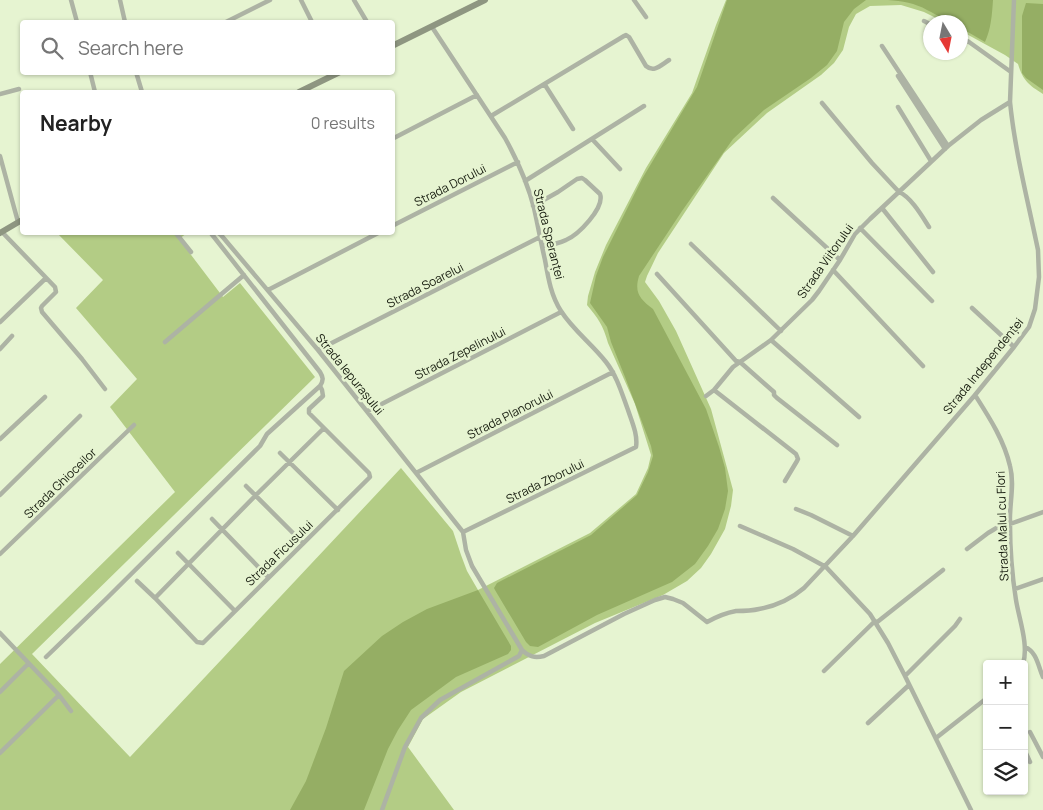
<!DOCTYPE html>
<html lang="en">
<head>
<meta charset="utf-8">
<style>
	body { margin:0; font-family:Manrope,sans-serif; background:#f2f2f2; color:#222 }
	.controls { position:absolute; right:15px; bottom:15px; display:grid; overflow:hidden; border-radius:5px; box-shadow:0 1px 4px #0004 }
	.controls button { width:45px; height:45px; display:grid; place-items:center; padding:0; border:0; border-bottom:1px solid #e0e0e0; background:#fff; color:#222; font:25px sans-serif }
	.compass { position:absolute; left:923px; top:15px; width:45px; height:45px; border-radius:50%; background:#fff; box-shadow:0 1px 4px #0004; rotate:170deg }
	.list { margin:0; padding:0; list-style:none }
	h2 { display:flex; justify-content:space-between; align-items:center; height:65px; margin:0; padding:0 20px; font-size:21px }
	h2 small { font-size:16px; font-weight:400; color:#767676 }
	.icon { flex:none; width:28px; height:28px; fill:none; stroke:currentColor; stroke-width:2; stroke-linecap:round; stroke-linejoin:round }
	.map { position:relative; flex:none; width:1043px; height:810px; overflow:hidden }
	.search { position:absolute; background:#fff; box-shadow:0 1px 4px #0004; left:20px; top:20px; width:375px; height:55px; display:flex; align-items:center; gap:12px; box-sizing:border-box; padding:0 18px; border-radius:5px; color:#767676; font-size:19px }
	.panel { position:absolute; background:#fff; box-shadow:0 1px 4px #0004; left:20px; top:90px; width:375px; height:145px; border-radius:5px }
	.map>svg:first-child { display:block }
	.green { fill:#b3cc85 }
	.water { fill:#95ae64 }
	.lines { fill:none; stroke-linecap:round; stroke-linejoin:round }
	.street { stroke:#adb3a4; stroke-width:4.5 }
	.secondary { stroke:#8e9681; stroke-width:6 }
	.labels { text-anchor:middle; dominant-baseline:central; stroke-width:5; stroke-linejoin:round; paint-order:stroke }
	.street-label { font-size:12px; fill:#161b0e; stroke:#e6f4d1 }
</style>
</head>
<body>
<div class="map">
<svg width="1043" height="810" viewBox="0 0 1043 810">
	<rect width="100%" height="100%" fill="#e6f4d1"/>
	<path class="green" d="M726,0H1043V94C1029,85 1023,81 1018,64L1005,55L961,31L960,22H944L924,12L901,5L870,6L856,14L849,27L843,50L834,63L821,75L767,113L724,153L658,253L647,276L645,282L659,301L676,331L711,409L733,490L731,506L725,529L711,554L701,568L687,581L663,595L595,623L461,692L423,719L408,747L454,810H0V664L175,492L110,407L137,379L76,308L103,280L57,233H187L179,239L223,297L240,283L315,377L32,654L130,757L401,468L453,531L461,555L467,571L478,590L590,533L636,494L648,468L651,455L635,404L608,343C603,325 598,318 587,305L588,296L595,272L606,245L646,168L692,93L716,25Z"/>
	<path class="water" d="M727,0H879H866L854,9L844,22L837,51L827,65L811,78L764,110L733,139L682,211L639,276C634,293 640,299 653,309L706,409L719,447L725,468L728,491L725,509L718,529L708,546L695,564L672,582L597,615L538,647L530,646L526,642L495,590L494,588L497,583L591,535L637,495L648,472L653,456L651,446L625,377L611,342L607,327L590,303L596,276L603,257L642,179L697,87Z
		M888,0H993C992,15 991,29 985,42L961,28L960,22C945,22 940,16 927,10C915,3 902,1 888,0Z
		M1026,3L1043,4V90L1026,78L1022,73V16Z
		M478,590L511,646V650L508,654L456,677L411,710L398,730L388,749L364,810H290L306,781L326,728L344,671L382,636L403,622L427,609Z"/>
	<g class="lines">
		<path class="street" d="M71,0L77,22
			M120,0L125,22
			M301,0L312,22
			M354,0L367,22
			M634,0L646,17
			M924,21L930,24
			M226,22L270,0
			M432,27L505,138C517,160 528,184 534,208C538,226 541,243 545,260C548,277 551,296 561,311C573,330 592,344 606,362C617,376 622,394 628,410C632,422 638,435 636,447L463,532
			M960,37L969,42L1011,72
			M882,46L948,146
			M90,72L95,92
			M136,72L142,92
			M898,76L945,149
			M545,85L573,129
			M0,94L19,89
			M822,103L872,163L899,192C911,197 922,216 929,227
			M898,107L931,161
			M491,116L624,36L626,35L629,37L646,66C654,73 661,65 669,60
			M392,139L477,95
			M592,139L620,169
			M0,156L18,222
			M525,181L644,106
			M773,198L840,260
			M533,206L558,192L577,179L582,178L585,180L600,194C605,208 578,235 566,240C558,244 550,245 542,246
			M882,208L933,272
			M392,226L518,162
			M860,228L932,301
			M2,232L55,287L56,292L42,306L41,308L42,312L82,359L105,389
			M175,232L191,252
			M217,232L221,235L318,350L463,532
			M691,244L781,331
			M833,270L923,366
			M657,274L736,361L740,362L774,392V395L777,398L837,445
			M268,290L380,232
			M972,308L1014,347
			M0,322L46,278
			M771,340L859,417
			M165,342L212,302L244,275
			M0,349L12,336
			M318,350L540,237
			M714,390L796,454L798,459L797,461L785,481
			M975,395C989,417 1004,440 1010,466C1015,485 1009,505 1010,524C1010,549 1012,575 1016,600C1019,619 1029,645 1023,664
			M706,396L714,390L733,367L771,340L812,300L819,291L840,260L855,234L870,219L948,146L981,120L1010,102
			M368,411L561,312
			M0,439L45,397
			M280,453L338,510
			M416,473L613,372
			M246,486L303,543
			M0,495L80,416
			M796,509L811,515L853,536
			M212,519L268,577
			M1010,524L1043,512
			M740,526L793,549L826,567L870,614L888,643L905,676L971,810
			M463,532L466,550L472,566L522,650C529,657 535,658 544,656L624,614L655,600L665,597L673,599L683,603L707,622C716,617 725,613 736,611C744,611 751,611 759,609C776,606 791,599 804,588L853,536L975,395L1014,347L1029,327L1035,309L1039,277L1038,250C1028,201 1015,152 1010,102L1014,0
			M967,549L988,533L1010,520
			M178,553L235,611
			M0,554L134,425
			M137,581L155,598L256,495L324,428
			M1015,589L1043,579
			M155,598L197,642L203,643L370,477L369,473L309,413V409L323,396L322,390L320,386
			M876,623L943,570
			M0,633L59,695L71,711
			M1025,647C1037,652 1038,666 1043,677
			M46,657L107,598L260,446L267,434L320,386C324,380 323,377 320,372L210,232
			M824,671L875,621
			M905,676L955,626L960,619
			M0,692L28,664
			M868,723L909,685
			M1030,732L1043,757
			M936,738L987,698
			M1024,749L1030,762
			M0,753L59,695
			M382,810L405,747L421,718L440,700L519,656L522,650"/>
		<path class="secondary" d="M392,46L485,0
			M299,92L340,72
			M0,233L22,220"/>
	</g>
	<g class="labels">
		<g class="street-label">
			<text transform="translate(450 185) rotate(-27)">Strada Dorului</text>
			<text transform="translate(549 234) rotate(76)">Strada Speranței</text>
			<text transform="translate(825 261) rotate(-55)">Strada Viitorului</text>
			<text transform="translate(425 285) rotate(-27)">Strada Soarelui</text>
			<text transform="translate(460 353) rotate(-27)">Strada Zepelinului</text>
			<text transform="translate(983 366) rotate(-51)">Strada Independenței</text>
			<text transform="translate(350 374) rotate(51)">Strada Iepurașului</text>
			<text transform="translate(510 414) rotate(-27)">Strada Planorului</text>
			<text transform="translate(545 481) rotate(-26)">Strada Zborului</text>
			<text transform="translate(60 483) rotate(-44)">Strada Ghioceilor</text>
			<text transform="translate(1002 526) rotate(-92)">Strada Malul cu Flori</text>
			<text transform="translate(279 553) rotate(-44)">Strada Ficusului</text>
		</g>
	</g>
</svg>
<div class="controls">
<button>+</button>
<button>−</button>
<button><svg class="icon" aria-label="layers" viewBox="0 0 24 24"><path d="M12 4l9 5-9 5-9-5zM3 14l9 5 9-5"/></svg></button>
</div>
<svg class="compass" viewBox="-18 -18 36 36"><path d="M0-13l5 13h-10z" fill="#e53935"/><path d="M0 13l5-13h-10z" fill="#767676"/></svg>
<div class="search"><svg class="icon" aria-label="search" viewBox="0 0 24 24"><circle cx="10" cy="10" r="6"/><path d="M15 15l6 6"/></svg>Search here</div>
<section class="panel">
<h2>Nearby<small>0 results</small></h2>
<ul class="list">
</ul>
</section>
</div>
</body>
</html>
